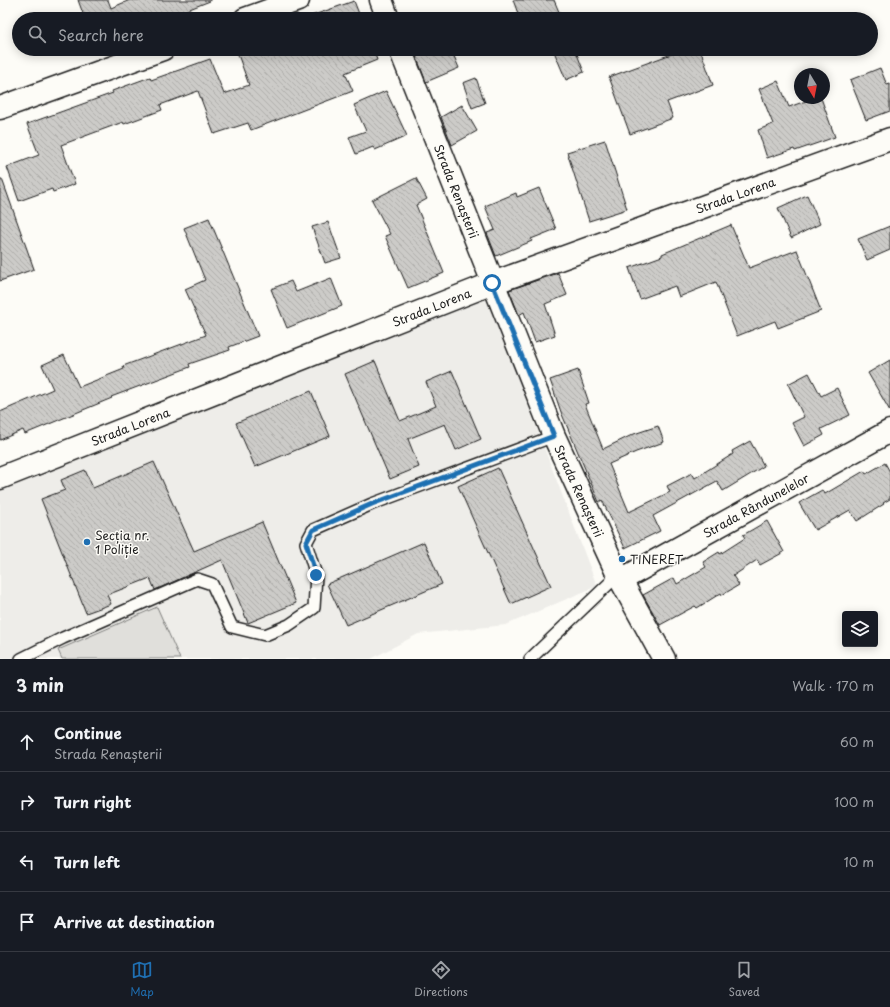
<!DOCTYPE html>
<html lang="en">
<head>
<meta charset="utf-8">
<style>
	body { margin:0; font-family:"Playpen Sans",sans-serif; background:#242831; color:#f1f3f6 }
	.controls { position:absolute; right:12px; bottom:12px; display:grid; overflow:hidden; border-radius:4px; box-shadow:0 2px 10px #0003 }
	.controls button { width:36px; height:36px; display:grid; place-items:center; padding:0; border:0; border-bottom:1px solid #363941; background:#171b24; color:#f1f3f6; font:20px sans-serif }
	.compass { position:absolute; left:794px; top:68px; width:36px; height:36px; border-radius:50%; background:#171b24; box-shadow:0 2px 10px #0003; rotate:170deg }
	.stop { position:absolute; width:12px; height:12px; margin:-9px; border:3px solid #1f6fb2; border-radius:50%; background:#fff }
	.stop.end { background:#1f6fb2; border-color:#fff; box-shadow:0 1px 4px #0008 }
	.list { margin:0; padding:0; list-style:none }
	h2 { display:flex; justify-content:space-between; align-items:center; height:52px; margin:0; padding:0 16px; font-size:17px }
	h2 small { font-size:13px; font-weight:400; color:#9ea1a6 }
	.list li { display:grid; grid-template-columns:26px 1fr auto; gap:12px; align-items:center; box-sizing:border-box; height:60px; padding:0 16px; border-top:1px solid #363941 }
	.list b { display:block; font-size:15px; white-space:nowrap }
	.list p { margin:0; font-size:13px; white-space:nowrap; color:#9ea1a6 }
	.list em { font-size:13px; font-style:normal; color:#9ea1a6 }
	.icon { flex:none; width:22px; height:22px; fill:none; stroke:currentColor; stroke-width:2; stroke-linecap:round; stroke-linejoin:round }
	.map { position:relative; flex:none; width:890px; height:659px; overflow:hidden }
	.search { position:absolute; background:#171b24; box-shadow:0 2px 10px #0003; left:12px; right:12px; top:12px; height:44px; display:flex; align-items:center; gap:10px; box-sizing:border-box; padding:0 14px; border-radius:22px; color:#9ea1a6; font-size:15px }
	.sheet { height:292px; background:#171b24 }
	nav { display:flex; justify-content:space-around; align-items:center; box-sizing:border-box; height:56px; border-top:1px solid #363941; background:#171b24; font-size:11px; color:#9ea1a6 }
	nav a { display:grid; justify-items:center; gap:2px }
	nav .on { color:#1f6fb2 }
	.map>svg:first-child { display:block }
	.built { fill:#eeede9 }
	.pitch { fill:#e0dfdb; stroke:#7e7e7c }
	.building { fill:url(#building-back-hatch); stroke:#1c1c1c }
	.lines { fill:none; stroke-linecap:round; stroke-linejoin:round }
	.service-casing { stroke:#1c1c1c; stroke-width:14 }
	.minor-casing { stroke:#1c1c1c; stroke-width:25 }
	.service { stroke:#fdfcf7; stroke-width:11 }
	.minor { stroke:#fdfcf7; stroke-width:22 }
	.route { stroke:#1f6fb2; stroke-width:5 }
	.poi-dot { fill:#1f6fb2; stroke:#fdfcf7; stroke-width:1.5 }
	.labels { text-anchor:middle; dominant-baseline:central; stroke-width:3; stroke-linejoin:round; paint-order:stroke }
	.street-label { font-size:12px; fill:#1c1c1c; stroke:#fdfcf7 }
	.poi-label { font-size:12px; fill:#1c1c1c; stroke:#fdfcf7; text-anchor:start }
</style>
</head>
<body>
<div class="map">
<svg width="890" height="659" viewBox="0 0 890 659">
	<defs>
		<pattern id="building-back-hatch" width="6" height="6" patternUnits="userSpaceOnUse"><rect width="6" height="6" fill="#cccbc8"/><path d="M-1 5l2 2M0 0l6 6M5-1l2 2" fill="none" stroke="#afaeab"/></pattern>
	</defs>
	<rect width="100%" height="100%" fill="#fdfcf7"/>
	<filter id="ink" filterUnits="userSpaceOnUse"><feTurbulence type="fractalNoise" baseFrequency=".025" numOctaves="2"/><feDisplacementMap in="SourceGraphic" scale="8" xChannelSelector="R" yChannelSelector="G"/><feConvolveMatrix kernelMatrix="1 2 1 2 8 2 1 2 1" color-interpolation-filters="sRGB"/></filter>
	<g filter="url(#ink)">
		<path class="built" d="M487,298L597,586L506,625L418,634L371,659H0V486Z"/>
		<path class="pitch" d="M157,607L180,659H62L58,650Z"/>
		<path class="building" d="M78,0H108L111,8L130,0H210V1L164,19H85Z
			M513,0H554L562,19H520Z
			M354,1L361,19H309L308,17Z
			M236,49H373L377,60L345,73L353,91L251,130L248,123L214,134L198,91L160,105L162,110L124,124L123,122L61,145L75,184L53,192L52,189L19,201L7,167L39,155L27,124L113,93L112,91L150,77L151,80L210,59L224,94L249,85Z
			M425,49H451L459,68L426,82L415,53Z
			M553,49H575L584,72L566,80Z
			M685,49H700L713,85L667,102L673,118L630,134L609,77Z
			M880,68L887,85L890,84V111L866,120L850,80Z
			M476,78L485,103L472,108L463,83Z
			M778,81L789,107L814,98H821L835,137L795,151L794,149L767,158L758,130L773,124L759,89Z
			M386,91L407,136L375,150L373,147L356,154L349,137L366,131L354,105Z
			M462,105L477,131L452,145L441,117Z
			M605,140L627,209L589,221L567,152Z
			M416,178L427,199L416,205L444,273L408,288L385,236L390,234L372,200Z
			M0,179H2L34,269L0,281Z
			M539,188L556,229L531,239L532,241L496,256L487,233L495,230L485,206L516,193L517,197Z
			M807,195L820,224L791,238L778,208Z
			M209,218L258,336L229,347L230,350L189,364L190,367L111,397L112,398L25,434L23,430L0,440V412L53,389L42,365L64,355L79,387L124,369L123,366L206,335L185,289L205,280L184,228Z
			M328,222L341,258L325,263L312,227Z
			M731,225L749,268L797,250L821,311L778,328L775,321L737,336L716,282L679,297L675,286L640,299L629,268L662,256V254Z
			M890,226V250L867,260L858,239Z
			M558,273L567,295L545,304L555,335L535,342L524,312L519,315L509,290Z
			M331,278L342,306L287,328L271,289L291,281L296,292Z
			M890,360V411L868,373Z
			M375,361L400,421L436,406L426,382L452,371L481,439L456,450L445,424L408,439L419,467L390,479L345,374Z
			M578,370L589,403L585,404L603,449L634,434L658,426L664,442L636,452L609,464L629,512L670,492L667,486L692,473L695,478L733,454L732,451L750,441L764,466L723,491L717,481L653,516L660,531L625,548L602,500L599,502L561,412L550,380Z
			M809,373L821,396L837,388L850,415L821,429L824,435L804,446L792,423L804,417L788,384Z
			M311,391L330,436L255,467L236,423Z
			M154,462L194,551L262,522L296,603L248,623L222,560L155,590L150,578L107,595L111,604L86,613L41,499L65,490L61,480L85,470L93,488Z
			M885,463L890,472V499L883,503L884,504L857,521L850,510L815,530L799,503L822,490L825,494L864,471L866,474Z
			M498,468L551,586L511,604L458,486Z
			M767,521L784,552L760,565L757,560L733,576L739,585L722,595L721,593L697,608L695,606L660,625L643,595L674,578L677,584L706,567L703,562L719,552L720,554L745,538L743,535Z
			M424,542L442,584L346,625L327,584Z"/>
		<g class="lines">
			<g class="service-casing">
				<path id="service" d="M21,659L63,638L197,579L212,584L232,627L265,635L289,625L314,608L316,575L306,543L313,530L372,504L554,436
					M530,659L618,575"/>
			</g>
			<g class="minor-casing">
				<g id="minor">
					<path d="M381,0L388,19"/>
					<path d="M245,19L298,0"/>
					<path id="s1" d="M400,49L554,436L618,575L664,659"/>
					<path d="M0,108L163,49"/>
					<path id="s2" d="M0,478L493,283L890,139"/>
					<path id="s3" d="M621,580L890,431"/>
				</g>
			</g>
			<use href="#service" class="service"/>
			<use href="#minor" class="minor"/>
		</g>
	</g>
	<g class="lines" filter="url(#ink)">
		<path class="route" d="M316,575L306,543L313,530L372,504L554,436L492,283"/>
	</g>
	<g class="poi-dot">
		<circle cx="87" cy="542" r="4"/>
		<circle cx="622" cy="559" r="4"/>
	</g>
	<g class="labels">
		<g class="street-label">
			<text stroke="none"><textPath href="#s1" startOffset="153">Strada Renașterii</textPath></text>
			<text stroke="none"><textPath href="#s2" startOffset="788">Strada Lorena</textPath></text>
			<text stroke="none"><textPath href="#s2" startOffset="464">Strada Lorena</textPath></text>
			<text stroke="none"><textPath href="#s2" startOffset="140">Strada Lorena</textPath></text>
			<text stroke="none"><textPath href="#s1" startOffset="477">Strada Renașterii</textPath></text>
			<text stroke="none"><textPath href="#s3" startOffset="154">Strada Rândunelelor</textPath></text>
		</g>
		<g class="poi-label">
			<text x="95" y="535">Secția nr.<tspan x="95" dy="14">1 Poliție</tspan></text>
			<text x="630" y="559">TINERET</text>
		</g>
	</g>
</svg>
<div class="controls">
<button><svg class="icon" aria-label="layers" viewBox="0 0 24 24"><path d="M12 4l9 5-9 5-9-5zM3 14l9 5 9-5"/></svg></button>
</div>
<svg class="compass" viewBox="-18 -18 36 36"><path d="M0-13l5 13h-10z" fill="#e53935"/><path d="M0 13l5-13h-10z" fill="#9ea1a6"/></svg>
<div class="stop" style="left:492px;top:283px"></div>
<div class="stop end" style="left:316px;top:575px"></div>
<div class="search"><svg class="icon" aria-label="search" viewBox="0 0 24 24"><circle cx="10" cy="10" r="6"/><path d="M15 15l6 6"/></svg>Search here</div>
</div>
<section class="sheet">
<h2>3 min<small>Walk · 170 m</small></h2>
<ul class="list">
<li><svg class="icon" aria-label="ahead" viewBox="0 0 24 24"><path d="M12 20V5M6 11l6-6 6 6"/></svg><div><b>Continue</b><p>Strada Renașterii</p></div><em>60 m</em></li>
<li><svg class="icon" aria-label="right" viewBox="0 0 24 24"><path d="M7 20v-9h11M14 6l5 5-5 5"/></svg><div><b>Turn right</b></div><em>100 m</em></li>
<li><svg class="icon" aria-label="left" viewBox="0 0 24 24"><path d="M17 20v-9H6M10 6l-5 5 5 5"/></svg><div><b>Turn left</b></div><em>10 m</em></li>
<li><svg class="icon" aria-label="arrive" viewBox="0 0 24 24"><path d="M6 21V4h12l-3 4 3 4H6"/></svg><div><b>Arrive at destination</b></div></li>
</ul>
</section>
<nav>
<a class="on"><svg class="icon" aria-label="map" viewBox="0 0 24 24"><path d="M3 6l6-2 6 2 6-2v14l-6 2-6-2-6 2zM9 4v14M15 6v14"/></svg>Map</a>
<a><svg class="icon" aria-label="directions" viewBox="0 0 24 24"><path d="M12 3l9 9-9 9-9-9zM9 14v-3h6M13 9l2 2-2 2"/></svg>Directions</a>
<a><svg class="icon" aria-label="saved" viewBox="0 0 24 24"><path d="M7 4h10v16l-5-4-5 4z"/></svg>Saved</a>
</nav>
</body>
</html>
